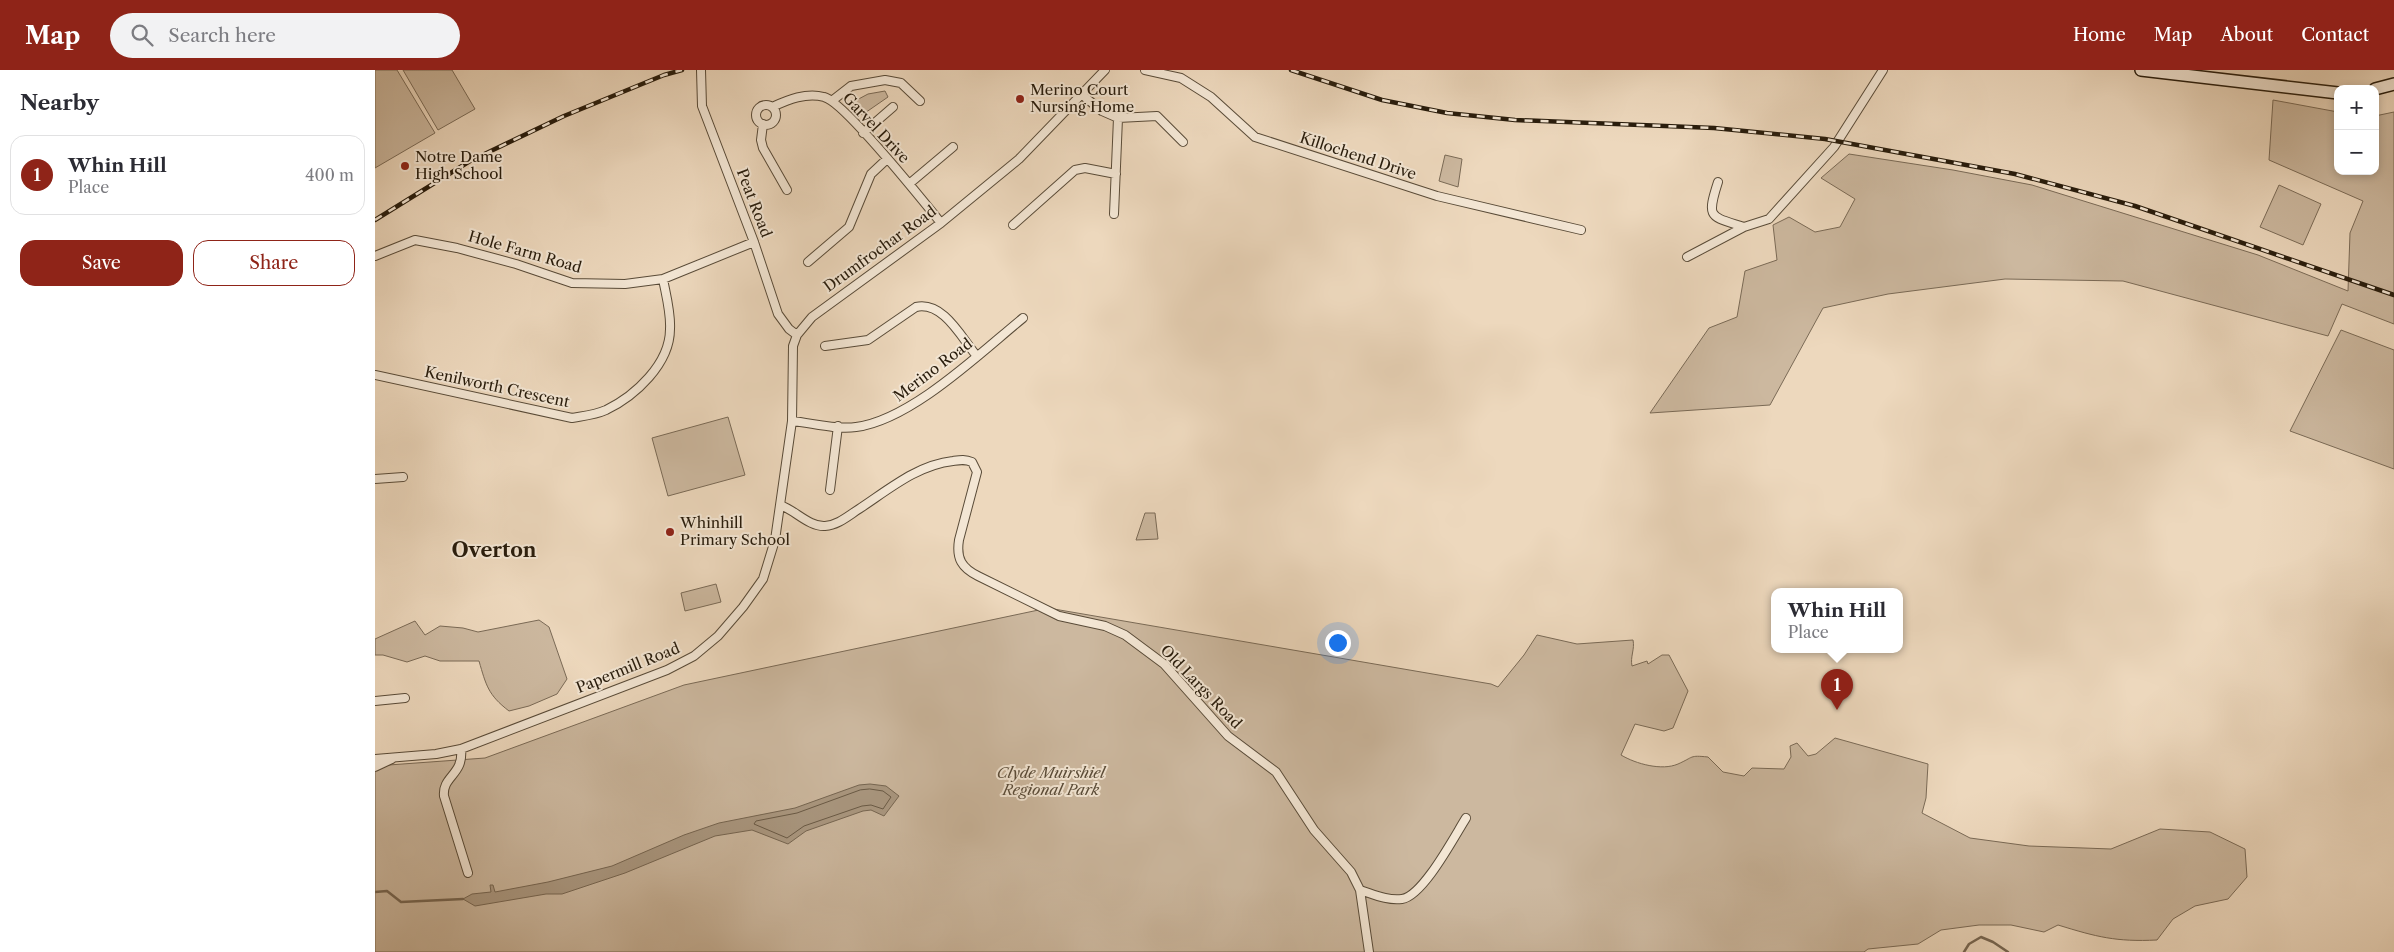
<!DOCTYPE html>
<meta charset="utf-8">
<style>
body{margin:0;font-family:"Libre Caslon Text",serif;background:#f2f2f3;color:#2b2b33}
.controls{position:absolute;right:15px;top:15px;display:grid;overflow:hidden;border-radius:10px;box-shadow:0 2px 8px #0003}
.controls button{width:45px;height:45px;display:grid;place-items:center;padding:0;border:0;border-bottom:1px solid #e1e1e2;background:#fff;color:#2b2b33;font:25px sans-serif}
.you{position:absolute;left:962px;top:572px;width:18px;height:18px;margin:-12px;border:4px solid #fff;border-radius:50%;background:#1a73e8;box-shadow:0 0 0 8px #1a73e833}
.badge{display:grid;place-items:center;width:32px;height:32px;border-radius:50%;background:#8f2418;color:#fff;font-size:16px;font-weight:700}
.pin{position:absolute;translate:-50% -41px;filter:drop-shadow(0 1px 2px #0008)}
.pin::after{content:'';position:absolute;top:26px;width:18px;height:15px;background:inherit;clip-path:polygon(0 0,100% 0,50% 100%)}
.popup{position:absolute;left:1396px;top:518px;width:132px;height:65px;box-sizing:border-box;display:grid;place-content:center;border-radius:10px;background:#fff;filter:drop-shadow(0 1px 4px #0005);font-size:16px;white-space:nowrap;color:#7c7c81}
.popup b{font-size:19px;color:#2b2b33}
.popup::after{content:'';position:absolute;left:50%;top:100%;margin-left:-10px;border:10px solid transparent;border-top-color:#fff}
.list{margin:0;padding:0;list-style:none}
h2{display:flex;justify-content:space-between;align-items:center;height:65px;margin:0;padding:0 20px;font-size:21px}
h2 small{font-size:16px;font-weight:400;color:#7c7c81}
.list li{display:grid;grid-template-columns:32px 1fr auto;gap:15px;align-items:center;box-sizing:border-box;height:80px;margin:0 10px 10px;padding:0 10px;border:1px solid #e1e1e2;border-radius:15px}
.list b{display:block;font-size:19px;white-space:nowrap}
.list p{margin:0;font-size:16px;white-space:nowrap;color:#7c7c81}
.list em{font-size:16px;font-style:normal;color:#7c7c81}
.actions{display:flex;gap:10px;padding:15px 20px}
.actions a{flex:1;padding:11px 0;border:1px solid #8f2418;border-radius:15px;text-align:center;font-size:18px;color:#8f2418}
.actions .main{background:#8f2418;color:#fff}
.icon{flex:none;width:28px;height:28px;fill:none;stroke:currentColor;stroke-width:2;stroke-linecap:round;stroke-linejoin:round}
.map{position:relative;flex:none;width:2019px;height:882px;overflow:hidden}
header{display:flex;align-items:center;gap:30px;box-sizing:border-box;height:70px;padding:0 25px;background:#8f2418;color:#fff}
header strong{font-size:24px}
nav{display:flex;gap:28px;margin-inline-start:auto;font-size:18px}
.search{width:350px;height:45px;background:#f2f2f3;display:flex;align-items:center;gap:12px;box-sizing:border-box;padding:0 18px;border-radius:28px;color:#7c7c81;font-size:19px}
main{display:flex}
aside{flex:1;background:#fff}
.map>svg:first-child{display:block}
</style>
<header>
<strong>Map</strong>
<div class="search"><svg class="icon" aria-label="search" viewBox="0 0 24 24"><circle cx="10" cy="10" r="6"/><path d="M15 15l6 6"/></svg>Search here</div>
<nav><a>Home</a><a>Map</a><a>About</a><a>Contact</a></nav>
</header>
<main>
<aside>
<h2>Nearby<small></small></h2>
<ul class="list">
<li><span class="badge">1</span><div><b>Whin Hill</b><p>Place</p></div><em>400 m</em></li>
</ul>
<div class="actions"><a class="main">Save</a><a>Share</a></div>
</aside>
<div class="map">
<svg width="2019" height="882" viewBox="0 0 2019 882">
<rect width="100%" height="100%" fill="#edd8bd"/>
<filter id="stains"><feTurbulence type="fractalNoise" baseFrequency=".004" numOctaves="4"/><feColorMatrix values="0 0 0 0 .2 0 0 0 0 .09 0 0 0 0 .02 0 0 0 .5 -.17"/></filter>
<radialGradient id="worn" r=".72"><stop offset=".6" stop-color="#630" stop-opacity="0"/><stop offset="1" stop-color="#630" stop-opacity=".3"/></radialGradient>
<path fill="#ccb89f" stroke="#7a6a56" d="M0,0H22L60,63L0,98Z
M28,0H77L100,39L63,60Z
M510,21L513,27L487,45L478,32L493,24Z
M1898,30L1963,42V101H2000V46L2019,42V254L1967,234L1953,266L1748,211L1630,209L1513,224L1448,238L1395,335L1275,343L1334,258L1362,247L1370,201L1402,190L1398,155L1414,147L1440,162L1465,157L1480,129L1446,108L1474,84L1578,100L1657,115L1883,185L1973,221L1975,163L1988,131L1894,90Z
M1070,85L1087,89L1083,117L1064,111Z
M1904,115L1946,134L1928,175L1885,157Z
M1966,260L2019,280V399L1915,361Z
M353,347L370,405L293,426L277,368Z
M770,443H780L783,469L761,470Z
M341,514L346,532L310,541L306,523Z
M673,538L1116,614L1123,617L1149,585L1162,565L1202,574L1258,570C1260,579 1255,587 1257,596L1272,591L1273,594L1287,585H1294L1313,621L1298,658L1289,661L1260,654L1246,685C1261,694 1287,701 1303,694C1319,687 1314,685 1333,687L1348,702L1369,706L1377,698L1409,699L1416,687L1415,676L1422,673L1433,686L1441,684L1460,668L1553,694L1551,728L1547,743L1595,768L1654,776L1736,779L1785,759L1835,762L1870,779L1872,807L1853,829L1820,836L1798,849L1782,870C1741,872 1722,867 1683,855L1669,862L1636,855H1604L1566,860L1543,874L1493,879L1489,882H0V696L110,688L309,615Z
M164,550L174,557L192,609L182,624L154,636L134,641C113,625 111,615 104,591H65L50,586L32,592L8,585H0V569L40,551L50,565L65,556L88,558L103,562Z"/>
<path fill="#aa9881" stroke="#766652" d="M495,714L511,716L524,726L509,746L496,740L488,741L431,761L413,774L377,760L340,766L250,803L187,824H171L100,836L88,829L97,824L116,822L115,815H118L120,822L173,812L237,796L309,765L344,753L420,738L484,715Z"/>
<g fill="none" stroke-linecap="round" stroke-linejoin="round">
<path stroke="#695a46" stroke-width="1" d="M495,719L508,721L516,727L508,739L496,735L487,736L429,756L412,768L379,754L381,751L422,743L485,720Z"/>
<path stroke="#766652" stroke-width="2.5" d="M0,822L12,821L26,832L88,829
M1589,882L1594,874L1606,867L1618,872L1633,882"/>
<g stroke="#594b38" stroke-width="10">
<path id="minor" d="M326,0L327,36L379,172L403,244L414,259L422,265
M770,0L806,8L836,27L880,67L1062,126L1206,160
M706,24L727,41L743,48L782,46L808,72
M458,30L476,16L510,10L526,13L545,31
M381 45a10 10 0 1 1 20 0a10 10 0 1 1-20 0Z
M397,37C413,30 431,22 449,27C468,31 549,132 566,153
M388,54L386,70L388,78L412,120
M488,63L518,37
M1343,112C1331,149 1335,146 1369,157
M534,114L578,77
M739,144L743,48
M638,155L700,100L710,98L741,104
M0,186L40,170L82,178L141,194L197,213L250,214L288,209L379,172
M1312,187L1369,157L1394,149L1459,77L1508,0
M433,192L474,157L496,104L512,89
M450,276L493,270L541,237C568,231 586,267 601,285
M0,305L197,348C208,346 220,345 231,340C260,326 295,294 295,259C296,243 291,225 288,209
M417,351C437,353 461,360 481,357C536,350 605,283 648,248
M0,409L28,407
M455,420L463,356
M405,435C420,440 434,457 450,456C463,455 473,446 484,439C513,420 542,395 578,391C585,390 590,389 597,392L602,402L584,470C581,489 587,498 603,506L684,546L730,556L750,565L789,594L853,666L901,702L939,760L976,802L985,820L994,882
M0,631L30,628
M86,679C89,705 67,706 69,726L93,803
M0,689L61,684L86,679L292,600L319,586L343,566L368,537L388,509L400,470L417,351L418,276L422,265L437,247L566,153L644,89L730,0
M0,697L17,689
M985,820C998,824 1012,831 1027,829C1048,826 1079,767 1091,748"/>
</g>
<g stroke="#281c0c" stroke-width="14">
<path id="secondary" d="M1766,0L1963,23
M2000,19L2019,14"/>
</g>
<use href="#minor" stroke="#f3e6d4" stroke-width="8"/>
<use href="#secondary" stroke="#f3e6d4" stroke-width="11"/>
<g stroke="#281c0c" stroke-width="4.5">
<path id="rail" d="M916,0L1007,30L1072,43L1140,50L1339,58L1450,69L1640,104L1760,136L2019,225
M0,150L95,91L189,46L289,5L307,0"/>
</g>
<use href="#rail" stroke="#f3e6d4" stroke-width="2.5" stroke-dasharray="8" stroke-linecap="butt"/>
</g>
<g fill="#8f2418" stroke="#f3e6d4" stroke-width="2">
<circle cx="645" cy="29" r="5"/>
<circle cx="30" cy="96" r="5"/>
<circle cx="295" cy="462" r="5"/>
</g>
<g text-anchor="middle" stroke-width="4" stroke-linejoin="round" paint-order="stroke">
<g font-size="15" fill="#281c0c" stroke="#f3e6d4" text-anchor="start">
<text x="655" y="25">Merino Court<tspan x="655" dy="17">Nursing Home</tspan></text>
<text x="40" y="92">Notre Dame<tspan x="40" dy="17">High School</tspan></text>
<text x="305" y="458">Whinhill<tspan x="305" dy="17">Primary School</tspan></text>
</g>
<g font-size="15" fill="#281c0c" stroke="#f3e6d4">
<text transform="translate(501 58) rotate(47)" y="5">Garvel Drive</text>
<text transform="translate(983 86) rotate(18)" y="5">Killochend Drive</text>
<text transform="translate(379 133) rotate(69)" y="5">Peat Road</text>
<text transform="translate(505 179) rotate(-36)" y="5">Drumfrochar Road</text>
<text transform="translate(150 182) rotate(16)" y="5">Hole Farm Road</text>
<text transform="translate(558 300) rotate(-37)" y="5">Merino Road</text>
<text transform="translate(122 317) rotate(12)" y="5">Kenilworth Crescent</text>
<text transform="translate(253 598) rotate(-22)" y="5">Papermill Road</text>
<text transform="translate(826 617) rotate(46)" y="5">Old Largs Road</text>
</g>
<g font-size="15" font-style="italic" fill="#594b38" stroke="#f3e6d4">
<text x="676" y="708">Clyde Muirshiel<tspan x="676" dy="17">Regional Park</tspan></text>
</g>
<g font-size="20" font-weight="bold" fill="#281c0c" stroke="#f3e6d4">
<text x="119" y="487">Overton</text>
</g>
</g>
<rect width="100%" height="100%" filter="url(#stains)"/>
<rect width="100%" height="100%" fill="url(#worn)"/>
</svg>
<div class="controls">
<button>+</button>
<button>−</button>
</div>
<div class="you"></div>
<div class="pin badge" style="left:1462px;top:640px">1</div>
<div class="popup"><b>Whin Hill</b>Place</div>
</div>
</main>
